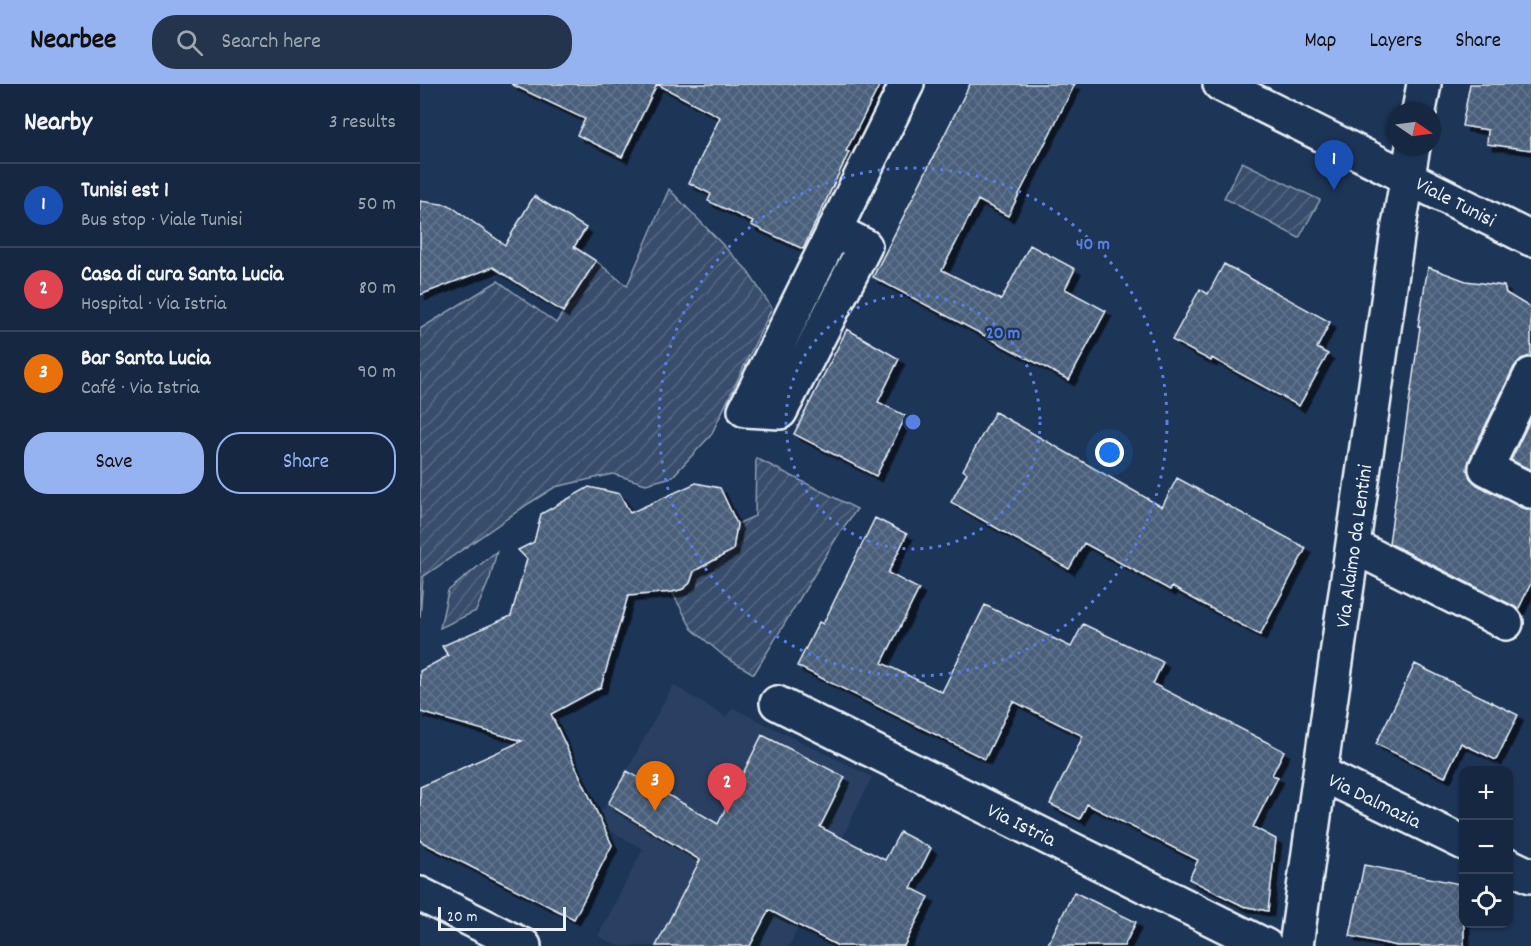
<!DOCTYPE html>
<meta charset="utf-8">
<style>
body{margin:0;font-family:Dekko,sans-serif;background:#23344c;color:#f1f3f6}
.controls{position:absolute;right:18px;bottom:18px;display:grid;overflow:hidden;border-radius:12px;box-shadow:0 2px 4px #0004}
.controls button{width:54px;height:54px;display:grid;place-items:center;padding:0;border:0;border-bottom:2px solid #35445a;background:#162841;color:#f1f3f6;font:30px sans-serif}
.compass{position:absolute;left:967px;top:18px;width:54px;height:54px;border-radius:50%;background:#162841;box-shadow:0 2px 4px #0004;rotate:103deg}
.scale{position:absolute;left:18px;bottom:15px;width:128px;box-sizing:border-box;padding-left:6px;border:3px solid #e8f1f8;border-top:0;font-size:16px;line-height:21px;white-space:nowrap;color:#e8f1f8;-webkit-text-stroke:4px #1d3557;paint-order:stroke}
.you{position:absolute;left:690px;top:369px;width:21px;height:21px;margin:-15px;border:4px solid #fff;border-radius:50%;background:#1a73e8;box-shadow:0 0 0 9px #1a73e833}
.badge{display:grid;place-items:center;width:39px;height:39px;border-radius:50%;background:#95b2f1;color:#fff;font-size:20px;font-weight:700}
.pin{position:absolute;translate:-50% -50px;filter:drop-shadow(0 2px 3px #0008)}
.pin::after{content:'';position:absolute;top:32px;width:21px;height:18px;background:inherit;clip-path:polygon(0 0,100% 0,50% 100%)}
.list{margin:0;padding:0;list-style:none}
h2{display:flex;justify-content:space-between;align-items:center;height:78px;margin:0;padding:0 24px;font-size:26px}
h2 small{font-size:20px;font-weight:400;color:#9ea6b1}
.list li{display:grid;grid-template-columns:39px 1fr auto;gap:18px;align-items:center;box-sizing:border-box;height:84px;padding:0 24px;border-top:2px solid #35445a}
.list b{display:block;font-size:22px;white-space:nowrap}
.list p{margin:0;font-size:20px;white-space:nowrap;color:#9ea6b1}
.list em{font-size:20px;font-style:normal;color:#9ea6b1}
.actions{display:flex;gap:12px;padding:18px 24px}
.actions a{flex:1;padding:14px 0;border:2px solid #95b2f1;border-radius:24px;text-align:center;font-size:21px;color:#95b2f1}
.actions .main{background:#95b2f1;color:#111}
.icon{flex:none;width:33px;height:33px;fill:none;stroke:currentColor;stroke-width:2;stroke-linecap:round;stroke-linejoin:round}
.map{position:relative;flex:none;width:1111px;height:862px;overflow:hidden}
header{display:flex;align-items:center;gap:36px;box-sizing:border-box;height:84px;padding:0 30px;background:#95b2f1;color:#111}
header strong{font-size:28px}
nav{display:flex;gap:33px;margin-inline-start:auto;font-size:21px}
.search{width:420px;height:54px;background:#23344c;display:flex;align-items:center;gap:15px;box-sizing:border-box;padding:0 21px;border-radius:24px;color:#9ea6b1;font-size:22px}
main{display:flex}
aside{flex:1;background:#162841}
.map>svg:first-child{display:block}
</style>
<header>
<strong>Nearbee</strong>
<div class="search"><svg class="icon" aria-label="search" viewBox="0 0 24 24"><circle cx="10" cy="10" r="6"/><path d="M15 15l6 6"/></svg>Search here</div>
<nav><a>Map</a><a>Layers</a><a>Share</a></nav>
</header>
<main>
<aside>
<h2>Nearby<small>3 results</small></h2>
<ul class="list">
<li><span class="badge" style="background:#1a4fb4">1</span><div><b>Tunisi est 1</b><p>Bus stop · Viale Tunisi</p></div><em>50 m</em></li>
<li><span class="badge" style="background:#e0444e">2</span><div><b>Casa di cura Santa Lucia</b><p>Hospital · Via Istria</p></div><em>80 m</em></li>
<li><span class="badge" style="background:#e8710a">3</span><div><b>Bar Santa Lucia</b><p>Café · Via Istria</p></div><em>90 m</em></li>
</ul>
<div class="actions"><a class="main">Save</a><a>Share</a></div>
</aside>
<div class="map">
<svg width="1111" height="862" viewBox="0 0 1111 862">
<defs>
<pattern id="garden-furrows" width="10" height="10" patternUnits="userSpaceOnUse" patternTransform="scale(1.5)"><rect width="10" height="10" fill="#374d6c"/><path d="M-1 1l2-2M0 10L10 0M9 11l2-2" fill="none" stroke="#546782"/></pattern>
<pattern id="building-cross-hatch" width="8" height="8" patternUnits="userSpaceOnUse" patternTransform="scale(1.5)"><rect width="8" height="8" fill="#495e7a"/><path d="M0 0l8 8M0 8l8-8" fill="none" stroke="#63768e"/></pattern>
<filter id="shadow"><feDropShadow dx="5.5" dy="5.5" stdDeviation="0" flood-color="#0009"/></filter>
</defs>
<rect width="100%" height="100%" fill="#1d3557"/>
<filter id="ink" filterUnits="userSpaceOnUse"><feTurbulence type="fractalNoise" baseFrequency=".0167" numOctaves="2"/><feDisplacementMap in="SourceGraphic" scale="12" xChannelSelector="R" yChannelSelector="G"/><feConvolveMatrix kernelMatrix="1 2 1 2 8 2 1 2 1" color-interpolation-filters="sRGB"/></filter>
<g filter="url(#ink)">
<path fill="#2a4162" d="M253,601L306,633L313,624L452,693L369,862H199L178,852L223,765L171,736L187,721L207,687Z"/>
<path fill="url(#garden-furrows)" stroke="#909fb2" stroke-width="1.5" d="M822,78L900,116L879,154L804,114Z
M249,105L326,185L352,224L291,351L252,393L226,400L193,390L135,403L108,420L3,493L0,534V245L78,197L136,239L176,177L207,202Z
M336,374L437,425L420,448L334,590L305,573L272,545L252,508L263,505L270,499L275,487L313,466L317,440L335,432Z
M77,467L70,494L56,527L20,544L28,507Z"/>
<path fill="url(#building-cross-hatch)" stroke="#e8f1f8" stroke-width="1.5" filter="url(#shadow)" d="M91,0H460L426,67L429,68L383,165L331,141L333,138L288,117L291,110L269,99L300,33L237,0L202,73L157,51L165,35Z
M550,0H655L588,132L558,116L522,186L581,216L610,161L655,185L645,205L686,227L649,296L453,193Z
M1050,0H1111V66L1067,60L1068,46L1042,42Z
M114,112L166,144L154,163L176,177L143,228L73,183L0,211V117L29,121L85,161Z
M804,180L910,238L897,264L908,270L879,322L792,274L791,277L752,256L780,205L788,210Z
M1008,183L1046,197L1084,202L1086,209L1111,224V272L1101,275L1094,283L1049,376L1047,385L1050,394L1057,401L1102,424L1111,426V499L1098,526L1094,522L969,459L1000,243L998,242Z
M427,245L479,275L458,318L486,332L456,392L374,350Z
M575,328L742,423L757,394L886,464L840,551L752,503L750,506L664,459L649,485L531,418L547,389L543,386Z
M1111,334V386L1091,376Z
M276,399L300,404L317,440L313,466L274,487L270,499L263,505L252,508L208,512L181,603L131,630L192,761L154,835L0,757V703L102,657L0,628V587L28,572L22,562L91,532L107,475L98,466L114,458L121,430L169,403L200,410L210,429Z
M455,434L487,450L468,489L499,505L462,579L522,608L565,521L651,563L663,540L743,578L733,600L864,667L852,691L858,693L833,743L856,755L848,827L823,822L769,795L778,776L667,720L660,735L630,720L663,652L593,617L565,675L377,582L399,538L403,540Z
M995,580L1098,631L1076,676L1041,659L1025,693L956,660Z
M342,651L425,693L400,743L465,776L480,748L511,764L491,804L509,813L484,862H418L349,826L330,862H236L280,776L188,720L207,687L298,740Z
M944,781L1040,800L1038,812L1044,815V862H977L930,852Z
M654,808L716,838L704,862H627Z"/>
<g fill="none" stroke-linecap="round" stroke-linejoin="round">
<g stroke="#e8f1f8" stroke-width="38">
<path id="minor" d="M800,0L1111,155
M999,27L1004,0
M414,146L445,162L360,328L325,326L487,0
M1111,291L1066,384L1111,407
M933,462L1086,539
M357,619L846,862
M900,689L1044,759
M1088,781L1111,792
M0,810L104,862
M876,862L900,689L978,147L993,63"/>
</g>
<use href="#minor" stroke="#1d3557" stroke-width="33"/>
</g>
</g>
<g fill="none" stroke="#5a7fe2" stroke-width="3" stroke-dasharray="3 6">
<circle cx="493" cy="338" r="127"/>
<circle cx="493" cy="338" r="254"/>
</g>
<g text-anchor="middle" stroke-width="4.5" stroke-linejoin="round" paint-order="stroke">
<g font-size="21" fill="#e8f1f8" stroke="#1d3557">
<text transform="translate(1036 117) rotate(27)" y="7">Viale Tunisi</text>
<text transform="translate(933 462) rotate(-82)" y="7">Via Alaimo da Lentini</text>
<text transform="translate(955 716) rotate(26)" y="7">Via Dalmazia</text>
<text transform="translate(602 740) rotate(26)" y="7">Via Istria</text>
</g>
</g>
<circle cx="493" cy="338" r="9" fill="#5a7fe2" stroke="#1d3557" stroke-width="3"/>
<g font-size="18" text-anchor="middle" font-weight="bold" fill="#5a7fe2" stroke="#1d3557" stroke-width="4.5" stroke-linejoin="round" paint-order="stroke">
<text x="673" y="165">40 m</text>
<text x="583" y="254">20 m</text>
</g>
</svg>
<div class="controls">
<button>+</button>
<button>−</button>
<button><svg class="icon" aria-label="locate" viewBox="0 0 24 24"><circle cx="12" cy="12" r="6"/><path d="M12 2v4M12 18v4M2 12h4M18 12h4"/></svg></button>
</div>
<svg class="compass" viewBox="-18 -18 36 36"><path d="M0-13l5 13h-10z" fill="#e53935"/><path d="M0 13l5-13h-10z" fill="#9ea6b1"/></svg>
<div class="scale">20 m</div>
<div class="you"></div>
<div class="pin badge" style="left:914px;top:106px;background:#1a4fb4">1</div>
<div class="pin badge" style="left:307px;top:729px;background:#e0444e">2</div>
<div class="pin badge" style="left:235px;top:727px;background:#e8710a">3</div>
</div>
</main>
